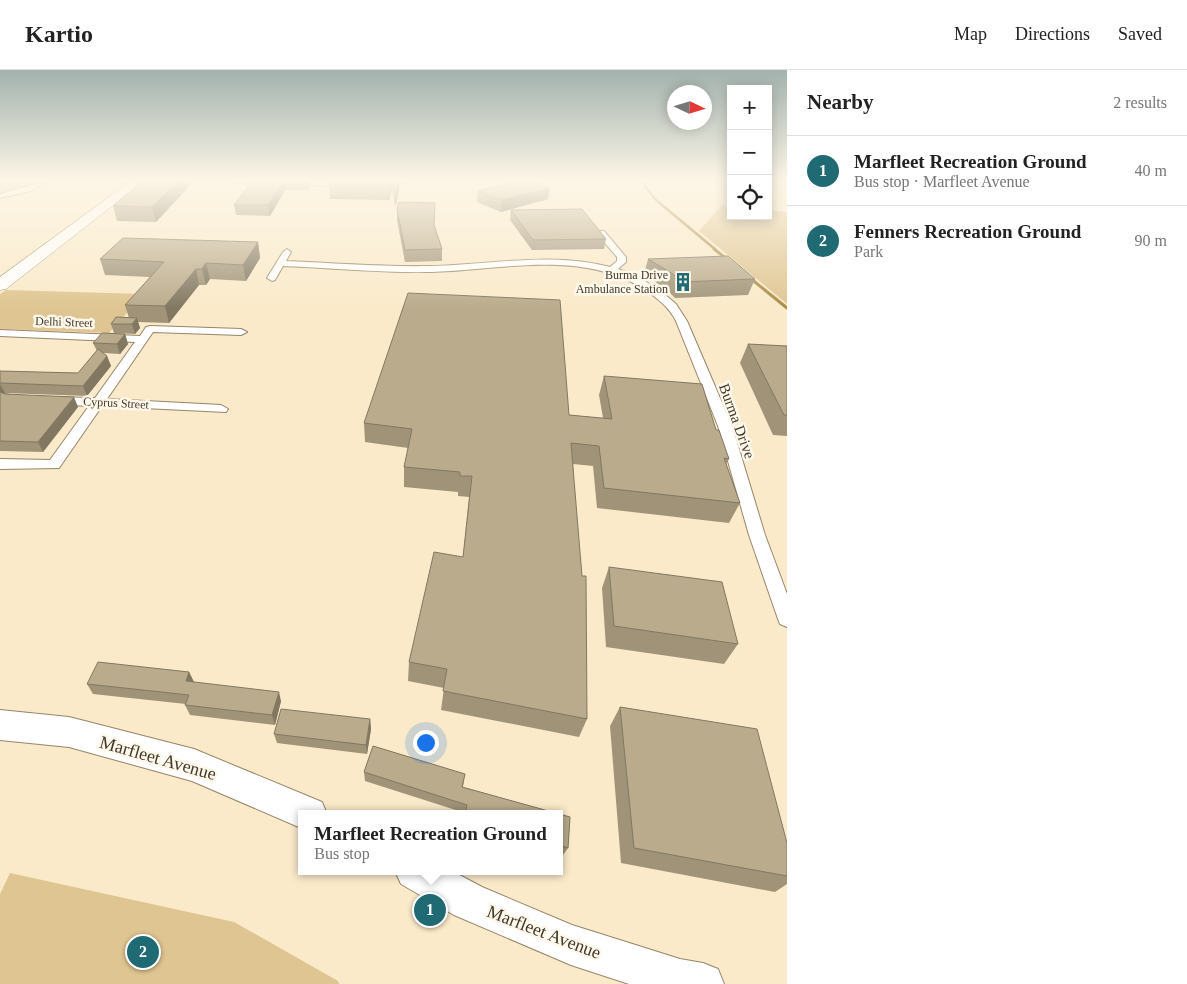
<!DOCTYPE html>
<meta charset="utf-8">
<style>
body{margin:0;font-family:"Times New Roman",serif;background:#f2f2f2;color:#222}
.controls{position:absolute;right:15px;top:15px;display:grid;overflow:hidden;border-radius:0px;box-shadow:0 2px 12px #0003}
.controls button{width:45px;height:45px;display:grid;place-items:center;padding:0;border:0;border-bottom:1px solid #e0e0e0;background:#fff;color:#222;font:25px sans-serif}
.compass{position:absolute;left:667px;top:15px;width:45px;height:45px;border-radius:50%;background:#fff;box-shadow:0 2px 12px #0003;rotate:94deg}
.you{position:absolute;left:425px;top:672px;width:18px;height:18px;margin:-12px;border:4px solid #fff;border-radius:50%;background:#1a73e8;box-shadow:0 0 0 8px #1a73e833}
.badge{display:grid;place-items:center;width:32px;height:32px;border-radius:50%;background:#1f6a73;color:#fff;font-size:16px;font-weight:700}
.pin{position:absolute;translate:-50% -50%;border:2px solid #fff;box-shadow:0 1px 5px #0006}
.popup{position:absolute;left:298px;top:740px;width:265px;height:65px;box-sizing:border-box;display:grid;place-content:center;border-radius:0px;background:#fff;filter:drop-shadow(0 1px 4px #0005);font-size:16px;white-space:nowrap;color:#767676}
.popup b{font-size:19px;color:#222}
.popup::after{content:'';position:absolute;left:50%;top:100%;margin-left:-10px;border:10px solid transparent;border-top-color:#fff}
.list{margin:0;padding:0;list-style:none}
h2{display:flex;justify-content:space-between;align-items:center;height:65px;margin:0;padding:0 20px;font-size:21px}
h2 small{font-size:16px;font-weight:400;color:#767676}
.list li{display:grid;grid-template-columns:32px 1fr auto;gap:15px;align-items:center;box-sizing:border-box;height:70px;padding:0 20px;border-top:1px solid #e0e0e0}
.list b{display:block;font-size:19px;white-space:nowrap}
.list p{margin:0;font-size:16px;white-space:nowrap;color:#767676}
.list em{font-size:16px;font-style:normal;color:#767676}
.icon{flex:none;width:28px;height:28px;fill:none;stroke:currentColor;stroke-width:2;stroke-linecap:round;stroke-linejoin:round}
.map{position:relative;flex:none;width:787px;height:914px;overflow:hidden}
header{display:flex;align-items:center;gap:30px;box-sizing:border-box;height:70px;padding:0 25px;background:#fff;border-bottom:1px solid #e0e0e0}
header strong{font-size:24px}
nav{display:flex;gap:28px;margin-inline-start:auto;font-size:18px}
main{display:flex}
aside{flex:1;background:#fff}
.map>svg:first-child{display:block}
</style>
<header>
<strong>Kartio</strong>
<nav><a>Map</a><a>Directions</a><a>Saved</a></nav>
</header>
<main>
<div class="map">
<svg width="787" height="914" viewBox="0 0 787 914">
<rect width="100%" height="100%" fill="#faeaca"/>
<path fill="#dfc591" d="M0,111H37L27,116L0,122Z
M722,135L731,136V146H768V140L787,142V234L699,161Z
M6,220L144,224L109,263L0,259V224Z
M10,803L234,852L338,911L339,914H0V824Z"/>
<g fill="none" stroke-linecap="round" stroke-linejoin="round">
<path stroke="#ab8c49" stroke-width="2.5" d="M641,111L656,130L716,180"/>
<path stroke="#ab8c49" stroke-width="3" d="M714,179L728,190
M750,208L787,238"/>
<g stroke="#958669" stroke-width="2">
<path id="street" d="M41,111H49L31,121L0,128V124L25,117Z
M234,111L352,112L356,114L352,116L237,113Z
M598,161H604L626,187V192L618,199L637,206L662,222L676,234L687,251L732,356L765,465L787,524V557L780,554L778,549L749,465L718,356L676,251C669,237 657,228 644,219C581,179 502,200 432,202C382,203 333,198 283,196L275,210L272,211L267,208L283,182L287,179L291,182L286,191C334,193 383,197 431,196C491,195 552,181 610,197L617,191V187L598,165Z
M150,256L241,259L247,262L241,265L153,262L107,329L221,335L228,339L226,342L102,336L59,398L0,399V389L50,390L89,336L53,334L48,333L47,330L48,327L95,328L135,272L0,266V260L140,266L146,257Z"/>
</g>
<g stroke="#958669" stroke-width="2">
<path id="secondary" d="M0,640L69,647L194,679L322,732L327,744H301V758L192,711L69,677L0,670Z
M395,801H452L482,817L572,855L680,889L703,893L718,899L724,914H629L571,895L454,845L401,814Z"/>
</g>
<g stroke="#958669" stroke-width="1">
<path id="highway" d="M131,111H144L6,219L0,220V207Z"/>
</g>
<use href="#street" fill="#fff" fill-rule="evenodd"/>
<use href="#secondary" fill="#fff" fill-rule="evenodd"/>
<use href="#highway" fill="#fff" fill-rule="evenodd"/>
</g>
<path fill="#a09378" d="M142,111H194L156,152L117,151L113,136Z
M253,111H308L309,116L307,120H285L270,146L236,145L234,135Z
M331,111H401L396,135H395L392,119L389,130L330,129L329,115Z
M456,111H485V112Z
M478,121L548,129L501,142L477,132Z
M397,139L434,155L442,179V191L405,192L397,150Z
M511,140L606,169L604,179L532,180L510,150Z
M258,172L260,188L246,211L210,209L206,215H199L169,253L138,252L140,258L135,264L114,263L111,254L129,248L125,235L150,207L105,205L100,189Z
M648,189L755,209L748,225L675,228L667,220L644,204Z
M125,264L128,274L120,284L103,283L107,286L111,296L87,326L5,323L78,337L43,382L0,381V301L78,303L97,281L93,273Z
M748,274L787,276V366L773,365L740,293Z
M604,306L716,360L729,389L726,394L740,433L729,453L597,438L593,396L573,394L587,649L579,667L441,640L444,618L408,611L409,592L463,487L469,427L458,426V422L404,417V397L408,378L365,372L364,353L569,345L603,348L599,325Z
M609,497L738,574L724,594L606,577L602,518Z
M189,602L194,612L281,631L275,655L190,645L185,635L186,634L93,624L87,614Z
M620,637L787,773V814L775,822L621,793L610,656Z
M370,649L371,659L367,684L277,673L274,664Z
M373,676L465,704L463,717L570,747L568,778L563,785L559,784V744H465V743L365,711L364,702Z"/>
<path fill="#827862" d="M178,111H194L156,152L152,137Z
M284,111L285,120L270,146L268,135Z
M306,111H308L309,116L307,120Z
M390,111H392V119L389,130V116Z
M398,111H401L396,135V121Z
M550,118L548,129L501,142L502,130Z
M258,172L260,188L246,211L243,195Z
M206,193L210,209L206,215L202,199Z
M196,199L199,215L169,253L165,236Z
M137,248L140,258L135,264L132,254Z
M125,264L128,274L120,284L117,274Z
M107,286L111,296L87,326L83,316Z
M0,314L5,323L0,324Z
M74,327L78,337L43,382L38,372Z
M189,602L194,612L190,621L186,611Z
M279,622L281,631L275,655L272,645Z
M370,649L371,659L367,684L366,675Z"/>
<path fill="#baab8c" stroke="#827862" d="M142,111H178L152,137L113,136Z
M253,111H284L268,135H234Z
M331,111H390L389,116L329,115Z
M393,111H398L396,121H395Z
M520,111H530L550,118L502,130L478,121Z
M399,132L435,133L434,155L442,179L405,180L397,139Z
M582,139L606,169L533,170L511,140Z
M123,168L258,172L243,195L206,193L202,199H196L165,236L125,235L164,192L100,189Z
M728,186L755,209L681,212L673,204L648,189Z
M408,223L560,230L569,345L612,349L604,306L702,314L716,360H719L729,389L724,388L740,433L604,418L599,376L571,373L582,506H586L587,649L443,621L447,599L409,592L434,482L463,487L472,406H460V402L404,397L412,359L364,353Z
M116,247L137,248L132,254H111Z
M102,263L125,264L117,274L93,273Z
M748,274L787,276V345H784Z
M98,279L107,286L83,316L0,313V301L78,303Z
M0,322L5,324L74,327L38,372L0,371Z
M609,497L722,512L738,574L614,556Z
M98,592L189,602L186,611L279,622L272,645L185,635L189,625L87,614Z
M620,637L757,659L787,773V806L634,778Z
M281,639L370,649L366,675L274,664Z
M373,676L465,704L462,717L570,747L568,778L559,775V744H465L467,735L364,702Z"/>
<linearGradient id="sky" x2="0" y2="1"><stop stop-color="#a2b2ad"/><stop offset="0.46" stop-color="#fdf6e7"/><stop offset="1" stop-color="#fdf6e7" stop-opacity="0"/></linearGradient>
<rect width="787" height="239" fill="url(#sky)"/>
<defs>
<g id="building-bare" transform="scale(1.5)"><path d="M-4-6H4V6H1V3H-1V6H-4ZM-2.5-4.3h1.7v1.8h-1.7ZM.8-4.3h1.7v1.8H.8ZM-2.5-1h1.7V.8h-1.7ZM.8-1h1.7V.8H.8Z" fill="#1f6a73" stroke="#fff8eb" stroke-width="2.5" paint-order="stroke"/></g>
</defs>
<g fill-rule="evenodd">
<use href="#building-bare" x="683" y="212"/>
</g>
<g text-anchor="middle" stroke-width="5" stroke-linejoin="round" paint-order="stroke">
<g font-size="12" fill="#3f382c" stroke="#fff8eb" text-anchor="end">
<text x="668" y="209">Burma Drive<tspan x="668" dy="14">Ambulance Station</tspan></text>
</g>
<g font-size="12" fill="#3f382c" stroke="#fff8eb">
<text transform="translate(64 252) rotate(2)" y="4">Delhi Street</text>
<text transform="translate(116 333) rotate(3)" y="4">Cyprus Street</text>
</g>
<g font-size="15" fill="#3f382c" stroke="#fff8eb">
<text transform="translate(737 351) rotate(70)" y="5">Burma Drive</text>
</g>
<g font-size="18" fill="#3f382c" stroke="#fff8eb">
<text transform="translate(158 688) rotate(16)" y="6">Marfleet Avenue</text>
<text transform="translate(544 862) rotate(21)" y="6">Marfleet Avenue</text>
</g>
</g>
</svg>
<div class="controls">
<button>+</button>
<button>−</button>
<button><svg class="icon" aria-label="locate" viewBox="0 0 24 24"><circle cx="12" cy="12" r="6"/><path d="M12 2v4M12 18v4M2 12h4M18 12h4"/></svg></button>
</div>
<svg class="compass" viewBox="-18 -18 36 36"><path d="M0-13l5 13h-10z" fill="#e53935"/><path d="M0 13l5-13h-10z" fill="#767676"/></svg>
<div class="you"></div>
<div class="pin badge" style="left:430px;top:840px">1</div>
<div class="popup"><b>Marfleet Recreation Ground</b>Bus stop</div>
<div class="pin badge" style="left:143px;top:882px">2</div>
</div>
<aside>
<h2>Nearby<small>2 results</small></h2>
<ul class="list">
<li><span class="badge">1</span><div><b>Marfleet Recreation Ground</b><p>Bus stop · Marfleet Avenue</p></div><em>40 m</em></li>
<li><span class="badge">2</span><div><b>Fenners Recreation Ground</b><p>Park</p></div><em>90 m</em></li>
</ul>
</aside>
</main>
